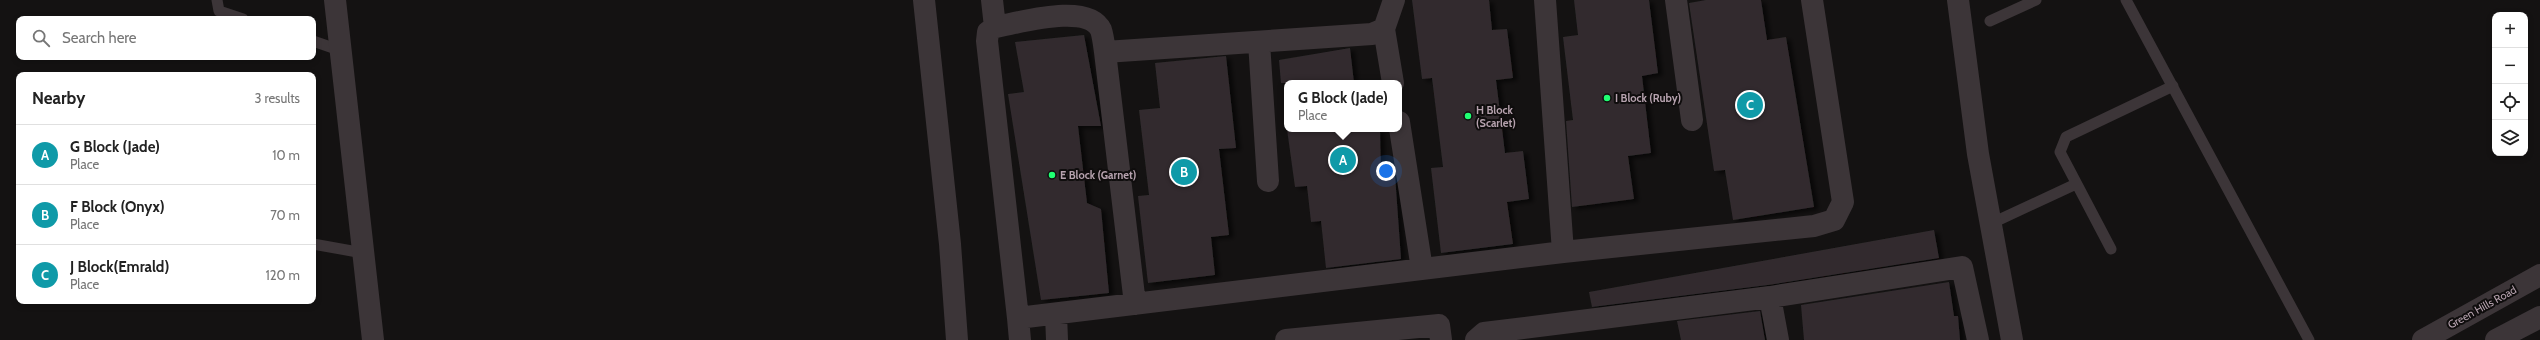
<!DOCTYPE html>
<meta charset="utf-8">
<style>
body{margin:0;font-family:Cabin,sans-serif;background:#f2f2f2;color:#222}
.controls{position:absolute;right:12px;top:12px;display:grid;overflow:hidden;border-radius:8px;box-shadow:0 2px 6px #0003}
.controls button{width:36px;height:36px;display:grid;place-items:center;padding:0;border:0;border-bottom:1px solid #e0e0e0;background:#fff;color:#222;font:20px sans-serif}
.you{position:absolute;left:1386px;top:171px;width:14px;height:14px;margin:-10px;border:3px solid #fff;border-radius:50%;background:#1a73e8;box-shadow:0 0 0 6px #1a73e833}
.badge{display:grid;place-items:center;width:26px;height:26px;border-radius:50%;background:#d93025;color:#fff;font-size:13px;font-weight:700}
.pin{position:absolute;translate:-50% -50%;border:2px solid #fff;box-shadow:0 1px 4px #0006}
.popup{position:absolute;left:1284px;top:80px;width:118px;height:52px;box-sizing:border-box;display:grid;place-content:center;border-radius:8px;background:#fff;filter:drop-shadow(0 1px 3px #0005);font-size:13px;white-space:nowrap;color:#767676}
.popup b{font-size:15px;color:#222}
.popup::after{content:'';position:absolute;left:50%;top:100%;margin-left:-8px;border:8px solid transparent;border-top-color:#fff}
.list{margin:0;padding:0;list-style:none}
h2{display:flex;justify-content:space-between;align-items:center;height:52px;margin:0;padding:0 16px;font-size:17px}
h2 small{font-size:13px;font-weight:400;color:#767676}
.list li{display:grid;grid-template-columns:26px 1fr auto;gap:12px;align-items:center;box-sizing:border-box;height:60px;padding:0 16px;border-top:1px solid #e0e0e0}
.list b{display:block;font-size:15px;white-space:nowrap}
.list p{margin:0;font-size:13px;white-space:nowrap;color:#767676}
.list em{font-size:13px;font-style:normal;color:#767676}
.icon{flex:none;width:22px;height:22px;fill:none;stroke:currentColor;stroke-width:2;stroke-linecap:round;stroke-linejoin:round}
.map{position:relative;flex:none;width:2540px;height:340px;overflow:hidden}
.search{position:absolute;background:#fff;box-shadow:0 2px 6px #0003;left:16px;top:16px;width:300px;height:44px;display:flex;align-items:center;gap:10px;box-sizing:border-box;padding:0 14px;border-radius:8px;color:#767676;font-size:15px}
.panel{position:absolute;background:#fff;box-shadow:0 2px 6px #0003;left:16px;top:72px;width:300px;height:232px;border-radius:8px}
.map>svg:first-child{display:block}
</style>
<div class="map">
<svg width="2540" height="340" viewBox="0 0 2540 340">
<defs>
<filter id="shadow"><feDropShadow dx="4.5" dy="2.5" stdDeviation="2" flood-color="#0009"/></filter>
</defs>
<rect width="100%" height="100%" fill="#141212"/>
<path fill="#312c2e" filter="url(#shadow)" d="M1412,0H1489L1492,30L1507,29L1513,78L1496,80L1505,153L1523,151L1529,199L1507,202L1513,244L1441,253L1431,168L1443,167L1432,78L1422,79Z
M1574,0H1649L1658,73L1642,76L1651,153L1628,156L1634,199L1572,207L1566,121L1573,120L1563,37L1578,35Z
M1706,0H1761L1767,40L1786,37L1814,207L1733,220L1725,170L1714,171L1689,3Z
M1084,35L1101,126H1078L1087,203L1101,209L1109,293L1041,300L1008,94L1024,92L1015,42Z
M1350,48L1354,83H1281L1279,60Z
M1226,56L1236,148L1219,149L1229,235L1211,237L1215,275L1148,283L1138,196L1149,195L1139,110L1160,108L1155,63Z
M1287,129H1380L1381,177L1395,175L1401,259L1326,268L1321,221L1311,222L1307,186L1295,187Z
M1934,230L1939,258L1768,285L1592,307L1589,292Z
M1949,282L1954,316H1958L1960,340H1804L1801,305Z
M1760,311L1765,340H1681L1677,321Z"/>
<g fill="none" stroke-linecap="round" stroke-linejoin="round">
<path stroke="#3c3538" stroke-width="11" d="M217,0L219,11L243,19
M2126,0L2309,340
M1990,21L2036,0
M313,41L339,50
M1990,224L2076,184
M313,244L363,253
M2111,249L2060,152L2066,137L2173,86"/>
<path stroke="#3c3538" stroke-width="22" d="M335,0L373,340
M924,0L950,244L957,340
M992,0L995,27
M1394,0L1384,29L1372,34L1105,52C1104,45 1103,36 1101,30C1088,2 1019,23 995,27L988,32L987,41L1018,318L1563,252L1814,226L1834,220L1843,202L1812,0
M1545,0L1563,252
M1676,0L1692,120
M1958,0L1978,154L2012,340
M1384,29L1393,83
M1259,42L1268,181
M1105,52L1135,304
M1399,122L1422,269
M1770,297L1778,340
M1056,314L1057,340
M1018,318L1020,340
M1286,340L1439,325L1441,340
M1476,340L1484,333L1770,297L1962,267L1978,340"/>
<path stroke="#3c3538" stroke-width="22" d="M2423,340L2540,275
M2496,340L2540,317"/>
</g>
<g fill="#1fff72" stroke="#0f0d0d" stroke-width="1.5">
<circle cx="1607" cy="98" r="4"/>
<circle cx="1468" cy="116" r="4"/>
<circle cx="1052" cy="175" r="4"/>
</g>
<g text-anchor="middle" stroke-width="4" stroke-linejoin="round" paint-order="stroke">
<g font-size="11" font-weight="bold" fill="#b6a2ae" stroke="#0f0d0d" text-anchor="start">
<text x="1615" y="102">I Block (Ruby)</text>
<text x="1476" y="114">H Block<tspan x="1476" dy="13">(Scarlet)</tspan></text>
<text x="1060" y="179">E Block (Garnet)</text>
</g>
<g font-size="11" fill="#b6a2ae" stroke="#0f0d0d">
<text transform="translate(2482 307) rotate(-29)" y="4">Green Hills Road</text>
</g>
</g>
</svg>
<div class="controls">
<button>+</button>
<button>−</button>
<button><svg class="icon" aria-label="locate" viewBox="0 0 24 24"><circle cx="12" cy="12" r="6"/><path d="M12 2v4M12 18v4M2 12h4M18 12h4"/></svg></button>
<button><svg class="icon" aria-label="layers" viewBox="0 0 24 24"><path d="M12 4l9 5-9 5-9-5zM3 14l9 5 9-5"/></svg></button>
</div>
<div class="you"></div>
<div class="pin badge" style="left:1343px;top:160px;background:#0f9aa8">A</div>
<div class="popup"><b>G Block (Jade)</b>Place</div>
<div class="pin badge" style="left:1184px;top:172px;background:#0f9aa8">B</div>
<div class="pin badge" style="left:1750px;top:105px;background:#0f9aa8">C</div>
<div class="search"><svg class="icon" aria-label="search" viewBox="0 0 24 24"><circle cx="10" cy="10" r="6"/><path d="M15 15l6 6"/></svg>Search here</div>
<section class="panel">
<h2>Nearby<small>3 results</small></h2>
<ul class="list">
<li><span class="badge" style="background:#0f9aa8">A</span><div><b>G Block (Jade)</b><p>Place</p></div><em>10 m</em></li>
<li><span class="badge" style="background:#0f9aa8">B</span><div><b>F Block (Onyx)</b><p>Place</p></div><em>70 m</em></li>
<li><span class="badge" style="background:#0f9aa8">C</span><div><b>J Block(Emrald)</b><p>Place</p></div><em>120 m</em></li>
</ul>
</section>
</div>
